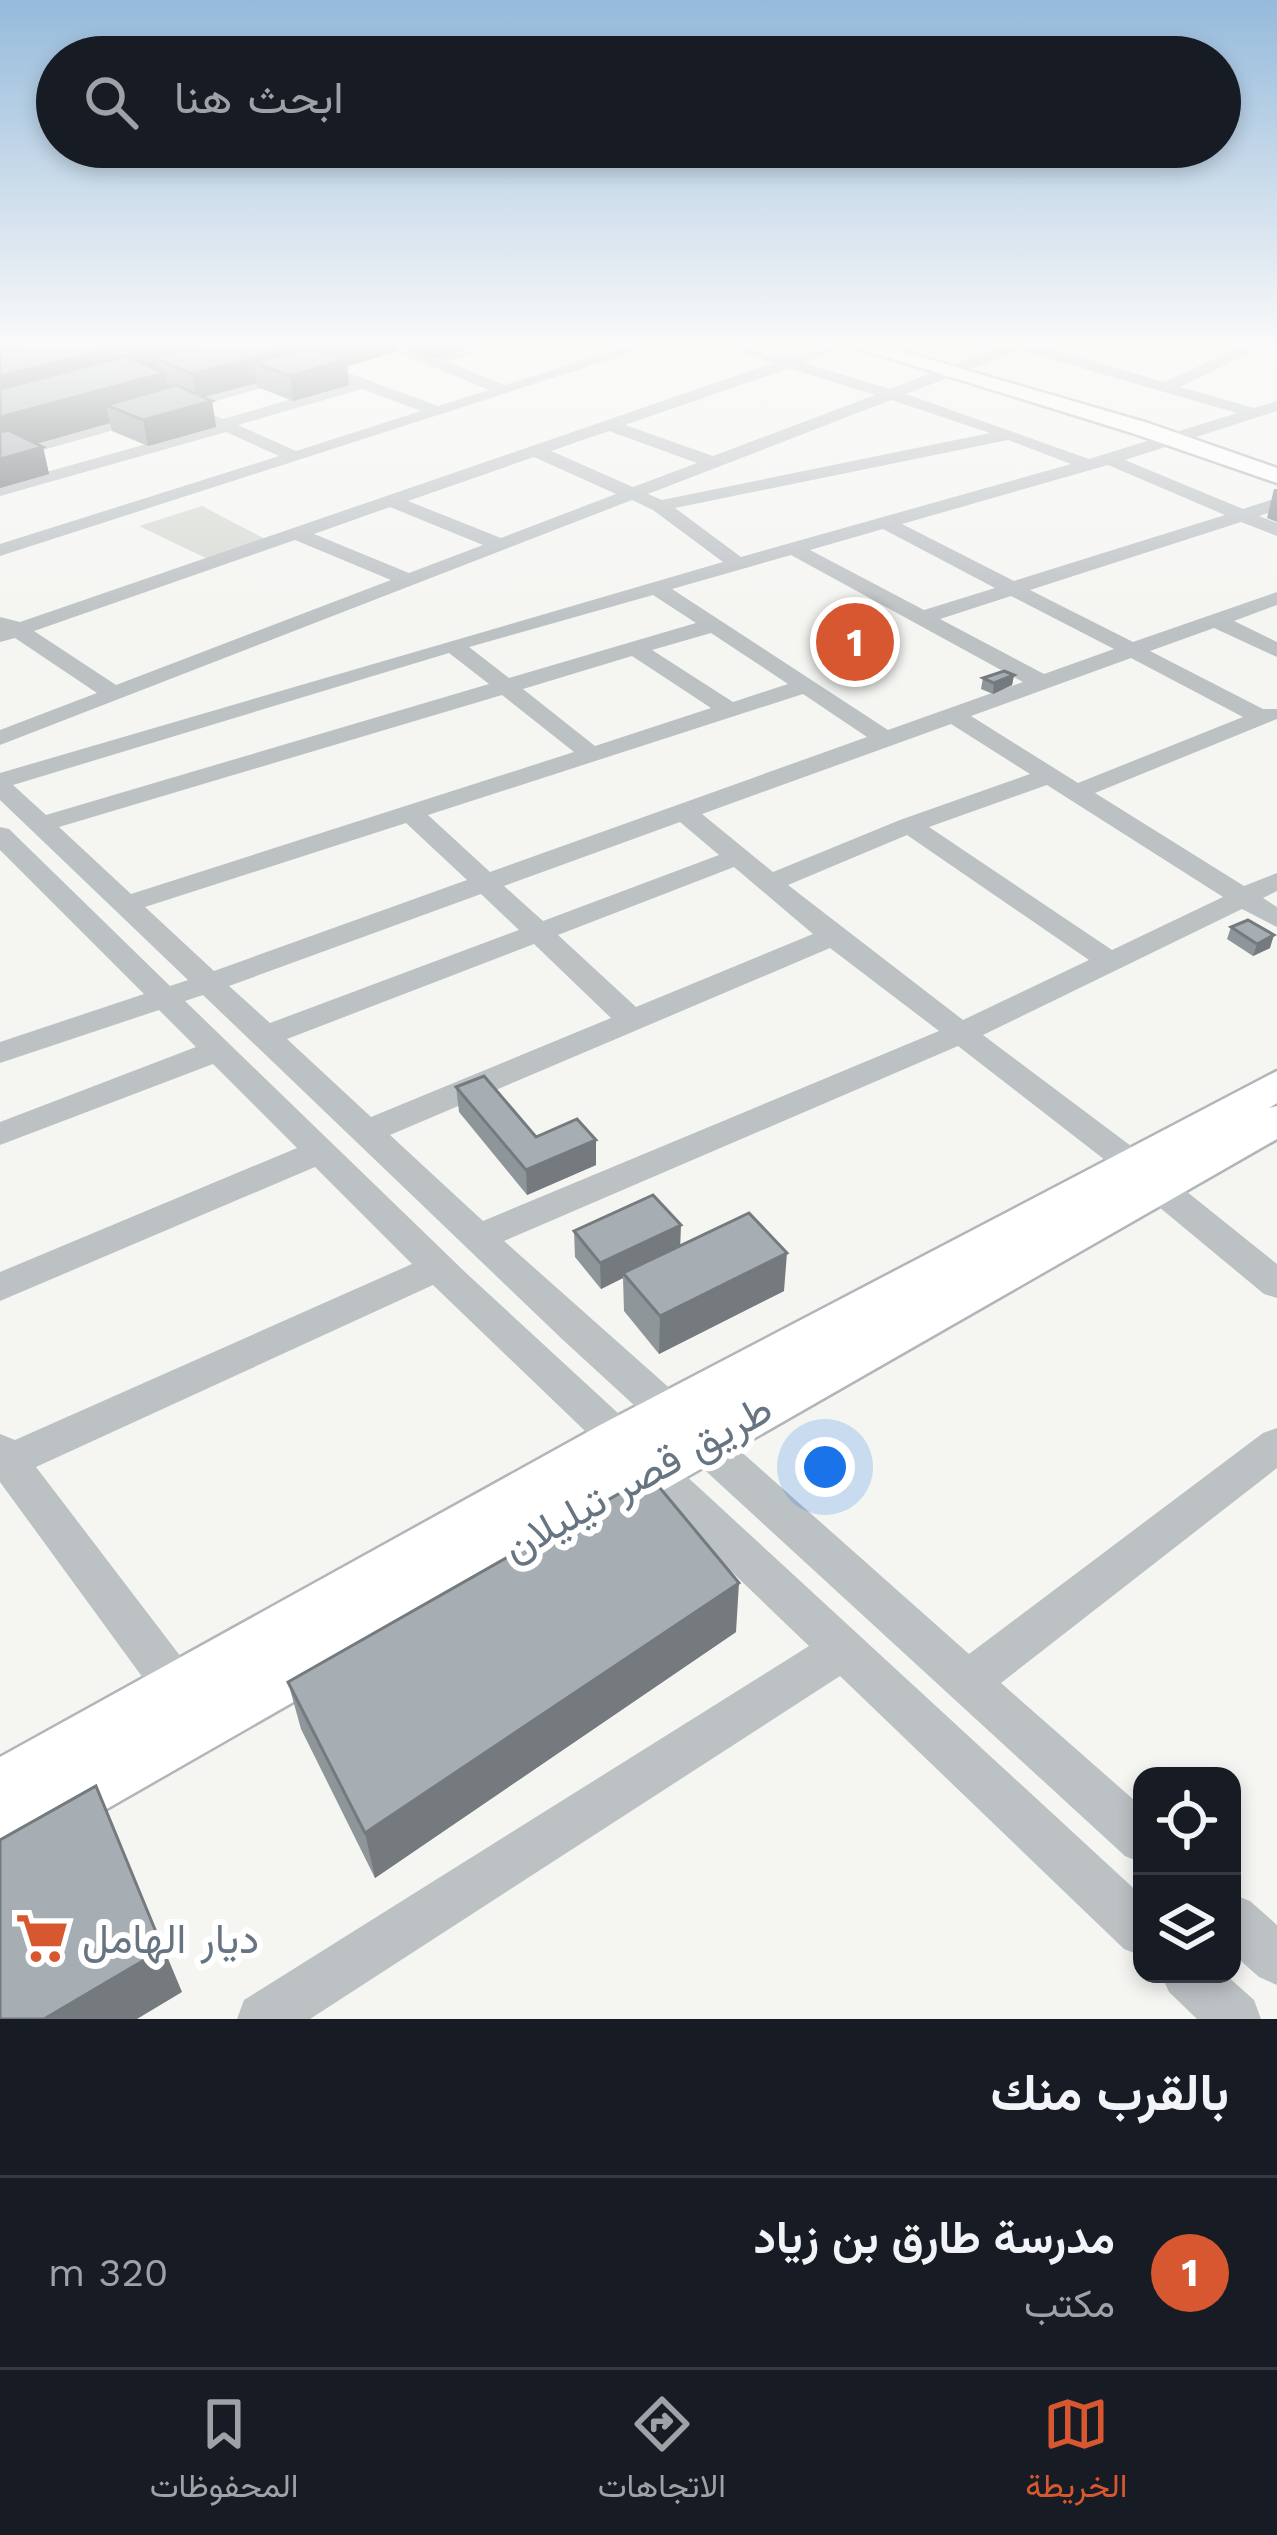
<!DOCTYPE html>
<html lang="ar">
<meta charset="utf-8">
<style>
body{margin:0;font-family:"Work Sans",Vazirmatn,sans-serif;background:#20242c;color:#f1f3f6;direction:rtl}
.controls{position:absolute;right:36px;bottom:36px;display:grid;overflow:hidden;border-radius:24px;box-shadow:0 6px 18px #0003}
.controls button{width:108px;height:108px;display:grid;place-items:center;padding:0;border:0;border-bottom:3px solid #363941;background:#171b24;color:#f1f3f6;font:60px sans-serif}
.you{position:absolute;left:825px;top:1467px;width:42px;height:42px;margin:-30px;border:9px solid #fff;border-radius:50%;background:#1a73e8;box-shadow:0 0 0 18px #1a73e833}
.badge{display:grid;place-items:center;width:78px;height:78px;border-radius:50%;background:#d75830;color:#fff;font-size:39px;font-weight:700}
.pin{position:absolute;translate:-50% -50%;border:6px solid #fff;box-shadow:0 3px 12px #0006}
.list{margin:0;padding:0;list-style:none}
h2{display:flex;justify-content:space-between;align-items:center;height:156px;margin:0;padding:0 48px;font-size:51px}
h2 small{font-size:39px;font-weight:400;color:#9ea1a6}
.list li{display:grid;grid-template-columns:78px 1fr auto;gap:36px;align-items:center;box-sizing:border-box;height:192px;padding:0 48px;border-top:3px solid #363941}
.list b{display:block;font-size:45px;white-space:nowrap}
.list p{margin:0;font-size:39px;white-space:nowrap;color:#9ea1a6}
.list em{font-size:39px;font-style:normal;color:#9ea1a6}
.icon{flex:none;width:66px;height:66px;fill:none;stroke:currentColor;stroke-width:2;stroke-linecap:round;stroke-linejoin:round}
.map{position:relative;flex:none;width:1277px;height:2019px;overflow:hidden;direction:ltr}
.search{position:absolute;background:#171b24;box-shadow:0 6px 18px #0003;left:36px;right:36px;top:36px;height:132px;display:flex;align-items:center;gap:30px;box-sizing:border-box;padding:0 42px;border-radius:66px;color:#9ea1a6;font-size:45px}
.sheet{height:348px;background:#171b24}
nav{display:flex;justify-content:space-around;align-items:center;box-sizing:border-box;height:168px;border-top:3px solid #363941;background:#171b24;font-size:33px;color:#9ea1a6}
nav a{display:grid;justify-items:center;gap:6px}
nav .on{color:#d75830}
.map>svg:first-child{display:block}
</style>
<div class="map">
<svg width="1277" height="2019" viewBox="0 0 1277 2019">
<rect width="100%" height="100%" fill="#f5f5f2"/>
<path fill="#d5dad2" d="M202,506L271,542L212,561L139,526Z"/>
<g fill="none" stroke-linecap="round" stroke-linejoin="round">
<g stroke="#b1b6ba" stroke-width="5">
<path id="secondary" d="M841,343H873L1148,423L1277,468V483L1132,433Z
M1277,1071V1103L1269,1108L1277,1106V1139L0,1870V1757L602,1424Z"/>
</g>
<path fill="#bcc1c4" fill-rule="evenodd" d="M246,343H267L438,406L489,390L376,343C397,343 415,357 434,357C457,356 479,343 503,343L447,362L505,385L638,343H661L0,556V544L279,456L226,432L0,496V485L211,426L178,412L0,462V452L294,369L300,371V377L195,407L223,419L347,383ZM362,389L421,411L296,451L238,425Z
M716,343C741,343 761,355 785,357C807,359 831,343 854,343L804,363L890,389L1009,343H1030L1164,382L1250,343H1270L1180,387L1254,408L1277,401V411L1125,460L1243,509L1277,498V510L1259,516L1277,523V536L1241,522L1030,590L1133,642L1277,592V605L1234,621L1277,642V657L1214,628L1150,651L1263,709H1277V719L1095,793L1244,886L1277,873V891L1263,898L1277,907V927L1242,909L983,1035L1147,1158L1152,1166L1147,1174H1123L958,1046L504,1241L969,1654L1263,1433L1277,1428V1468L1001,1683L1142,1807V1863L1125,1856L562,1339L203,995L185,1001L465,1272L1142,1896V1956L1124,1949L840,1676L310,2019H237L244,2000L809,1646L433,1285L36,1467L194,1674L201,1689L194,1704L178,1711L162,1704L0,1482V1434L15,1440L412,1264L315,1167L0,1301V1272L297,1148L213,1064L0,1145V1122L196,1047L159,1010L0,1063V1042L144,994L0,850V827L9,829L170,986L188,980L0,800V773L723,562L653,510L632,500L0,745V730L97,693L15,638L0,642V617L20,622L773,363ZM1019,350L1237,413L1089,459L906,394ZM789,368L875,395L713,456L625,425ZM891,400L990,433L662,500L648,494ZM609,431L697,463L633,487L551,451ZM1008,440L1071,464L741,557L675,508ZM534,457L616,494L501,538L408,501ZM1108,465L1225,515L1014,581L902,524ZM390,507L483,545L409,573L314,534ZM883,529L995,588L924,610L810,550ZM295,540L391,580L116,685L34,631ZM791,555L1023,682L888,730L672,589ZM653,595L696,623L509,678L469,647ZM1011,596L1114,649L1044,674L940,619ZM711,633L788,684L733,702L652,650ZM449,653L489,684L46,815L13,785ZM632,656L711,708L595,746L523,689ZM1131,658L1243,717L1078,783L971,716ZM803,694L867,737L490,872L428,815ZM502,695L574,752L131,894L59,827ZM951,724L1030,774L900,820L773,872L702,814ZM1047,785L1223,897L1112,950L929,827ZM680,822L719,855L543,921L504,886ZM406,823L467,880L214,971L145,907ZM907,835L1089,960L963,1020L788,885ZM734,867L813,934L636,1007L558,935ZM481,894L519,930L270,1023L229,986ZM534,944L611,1018L371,1117L287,1039ZM830,948L939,1031L483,1221L390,1135Z
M1159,1176L1171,1179L1277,1264V1298L1264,1294L1147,1197L1142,1188L1147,1179Z
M1232,1894L1250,1901L1277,1925V1985L1259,1977L1232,1953Z
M1161,1974H1225L1254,2000L1261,2019H1197L1169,1992Z"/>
<use href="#secondary" fill="#fff" fill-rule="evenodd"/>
</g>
<path fill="#8f969a" d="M0,343H396V352L347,366L349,385L293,401L257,387V383L204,397L212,401L216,427L148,446L112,431L110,423L36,444L43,447L49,474L0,488Z
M398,343H483V344L432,359L398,347Z
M1274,489H1277V522L1267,518Z
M1014,675L1012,685L993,694L981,689L983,678Z
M1231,927L1270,948L1253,956L1227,939Z
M456,1087L536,1137L596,1165L527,1195L459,1112Z
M574,1231L681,1245L784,1291L659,1354L624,1311L623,1278L601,1289L575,1257Z
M736,1632L375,1878L301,1729L288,1682Z"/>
<path fill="#747a7d" d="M0,343H59L0,376Z
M153,343H248L154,358L156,368L133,374L128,349Z
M338,343H396V352L347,366L349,385L293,401L290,376L340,361Z
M431,343H483V344L432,359Z
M307,344L310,368L254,362L257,383L196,399L192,374Z
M109,350L115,382L0,412V376Z
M165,373L171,406L106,405L110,423L0,454V417Z
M212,401L216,427L148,446L143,420Z
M43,447L49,474L0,488V459Z
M1014,675L1012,685L993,694L994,683Z
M1274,935L1270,948L1253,956L1257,944Z
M596,1140V1165L527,1195L526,1170Z
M681,1225L680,1251L623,1273V1278L601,1289L600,1263Z
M787,1253L784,1291L659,1354L660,1316Z
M739,1583L736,1632L375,1878L365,1833Z
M96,1786L182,1992L137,2019H44Z"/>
<path fill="#a6aeb3" stroke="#747a7d" stroke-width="3" d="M33,343H93L109,350L0,376V351Z
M113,343H153L128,349Z
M210,343H304L307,344L192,374L154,358Z
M312,347L346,360L290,376L254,362Z
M126,356L165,373L0,417V389Z
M176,385L212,401L143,420L106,405Z
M8,430L43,447L0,459V432Z
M1004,671L1014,675L994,683L983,678Z
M1248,920L1274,935L1257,944L1231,927Z
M484,1076L536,1137L577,1119L596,1140L526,1170L456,1087Z
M653,1195L681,1225L600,1263L574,1231Z
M749,1213L787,1253L660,1316L623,1273Z
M650,1476L739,1583L365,1833L288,1682Z
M96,1786L163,1949L44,2019H0V1840Z"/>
<linearGradient id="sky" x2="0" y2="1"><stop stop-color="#95badb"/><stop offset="0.55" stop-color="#fafaf9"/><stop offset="1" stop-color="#fafaf9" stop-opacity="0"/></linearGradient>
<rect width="1277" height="626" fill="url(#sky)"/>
<defs>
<g id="supermarket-bare" transform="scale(4.14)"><path d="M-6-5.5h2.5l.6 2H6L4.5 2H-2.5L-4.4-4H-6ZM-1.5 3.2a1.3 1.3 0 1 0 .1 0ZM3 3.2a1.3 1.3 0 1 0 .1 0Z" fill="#d75830" stroke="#fff" stroke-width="2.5" paint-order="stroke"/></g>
</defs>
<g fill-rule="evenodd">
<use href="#supermarket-bare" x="42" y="1938"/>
</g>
<g text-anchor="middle" stroke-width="12" stroke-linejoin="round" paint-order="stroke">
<g font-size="42" fill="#667581" stroke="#fff">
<text transform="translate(637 1477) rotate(-29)" y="15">طريق قصر تيليلان</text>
</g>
<g font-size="42" fill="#667581" stroke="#fff" text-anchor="start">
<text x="82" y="1953">ديار الهامل</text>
</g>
</g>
</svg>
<div class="controls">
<button><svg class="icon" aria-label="locate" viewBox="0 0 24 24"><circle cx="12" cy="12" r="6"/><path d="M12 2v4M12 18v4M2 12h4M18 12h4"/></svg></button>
<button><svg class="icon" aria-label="layers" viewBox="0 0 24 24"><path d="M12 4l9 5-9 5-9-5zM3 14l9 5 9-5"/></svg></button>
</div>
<div class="you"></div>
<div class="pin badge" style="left:855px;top:642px">1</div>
<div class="search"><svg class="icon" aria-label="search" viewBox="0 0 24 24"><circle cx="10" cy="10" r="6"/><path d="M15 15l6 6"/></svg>ابحث هنا</div>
</div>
<section class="sheet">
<h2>بالقرب منك<small></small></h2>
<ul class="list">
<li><span class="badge">1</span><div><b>مدرسة طارق بن زياد</b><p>مكتب</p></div><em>320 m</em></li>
</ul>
</section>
<nav>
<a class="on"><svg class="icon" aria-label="map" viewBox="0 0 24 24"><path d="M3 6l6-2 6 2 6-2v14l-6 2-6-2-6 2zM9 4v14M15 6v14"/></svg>الخريطة</a>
<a><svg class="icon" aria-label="directions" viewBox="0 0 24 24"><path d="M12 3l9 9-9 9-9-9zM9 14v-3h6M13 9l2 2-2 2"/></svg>الاتجاهات</a>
<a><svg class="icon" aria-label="saved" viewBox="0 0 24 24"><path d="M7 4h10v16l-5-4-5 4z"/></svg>المحفوظات</a>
</nav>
